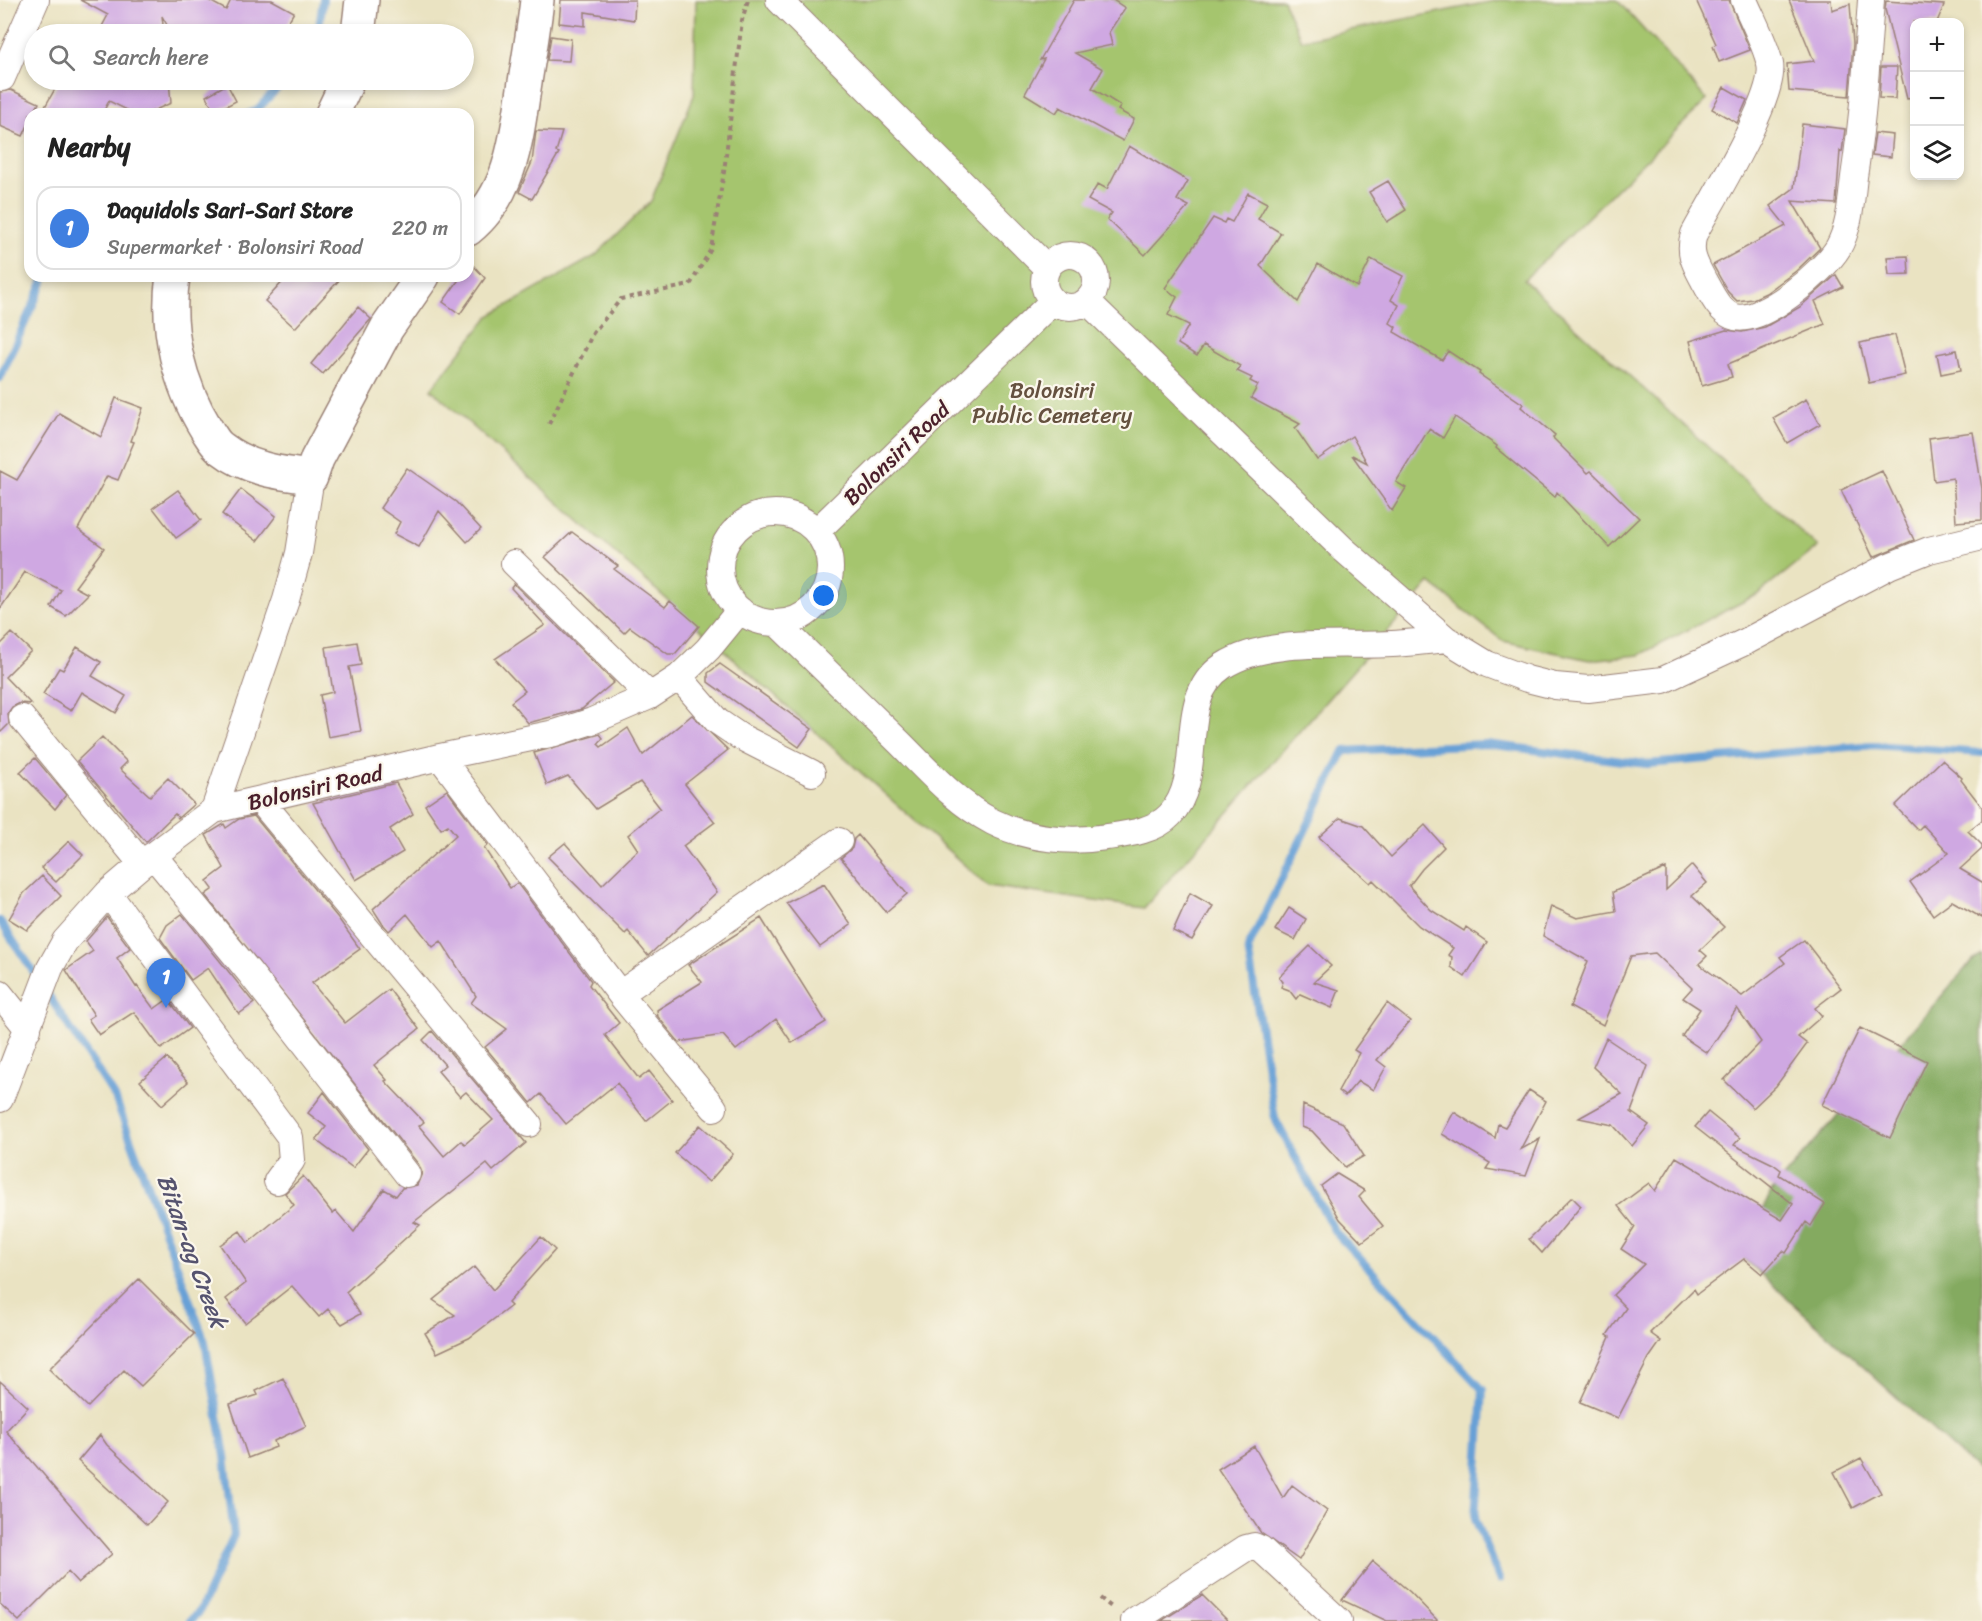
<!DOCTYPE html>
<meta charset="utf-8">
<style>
body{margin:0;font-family:Sriracha,sans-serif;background:#f6f6f6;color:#222}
.controls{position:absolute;right:18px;top:18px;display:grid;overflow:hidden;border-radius:12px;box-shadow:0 3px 9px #0003}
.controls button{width:54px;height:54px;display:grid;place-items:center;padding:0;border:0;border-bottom:2px solid #e0e0e0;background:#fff;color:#222;font:30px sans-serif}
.you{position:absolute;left:824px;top:596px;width:21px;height:21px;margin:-15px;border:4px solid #fff;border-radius:50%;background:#1a73e8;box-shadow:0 0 0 9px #1a73e833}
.badge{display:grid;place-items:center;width:39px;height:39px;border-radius:50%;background:#db2777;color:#fff;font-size:20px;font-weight:700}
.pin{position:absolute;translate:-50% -50px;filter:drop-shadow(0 2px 3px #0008)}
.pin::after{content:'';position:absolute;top:32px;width:21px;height:18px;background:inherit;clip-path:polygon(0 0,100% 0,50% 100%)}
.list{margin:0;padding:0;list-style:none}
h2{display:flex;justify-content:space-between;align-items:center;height:78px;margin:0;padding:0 24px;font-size:26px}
h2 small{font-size:20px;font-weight:400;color:#767676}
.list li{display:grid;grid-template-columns:39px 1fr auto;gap:18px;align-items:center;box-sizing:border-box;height:84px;margin:0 12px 12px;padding:0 12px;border:2px solid #e0e0e0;border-radius:18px}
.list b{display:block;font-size:22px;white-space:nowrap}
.list p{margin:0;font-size:20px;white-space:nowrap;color:#767676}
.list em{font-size:20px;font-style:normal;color:#767676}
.icon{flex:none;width:33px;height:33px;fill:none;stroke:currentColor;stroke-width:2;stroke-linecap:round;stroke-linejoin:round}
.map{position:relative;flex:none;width:1982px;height:1621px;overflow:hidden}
.search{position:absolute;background:#fff;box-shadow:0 3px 9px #0003;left:24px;top:24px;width:450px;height:66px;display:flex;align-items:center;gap:15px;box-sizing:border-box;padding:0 21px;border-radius:33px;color:#767676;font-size:22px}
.panel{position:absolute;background:#fff;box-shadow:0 3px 9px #0003;left:24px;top:108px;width:450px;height:174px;border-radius:18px}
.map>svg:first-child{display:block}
</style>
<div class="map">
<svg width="1982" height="1621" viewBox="0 0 1982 1621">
<rect width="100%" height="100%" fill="#fbf7ec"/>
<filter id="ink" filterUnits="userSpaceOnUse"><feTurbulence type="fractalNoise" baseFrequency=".0167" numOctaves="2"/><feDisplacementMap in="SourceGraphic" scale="12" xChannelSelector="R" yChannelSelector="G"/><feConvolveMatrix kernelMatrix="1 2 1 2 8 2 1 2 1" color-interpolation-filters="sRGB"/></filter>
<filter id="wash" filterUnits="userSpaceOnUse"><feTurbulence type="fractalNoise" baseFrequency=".008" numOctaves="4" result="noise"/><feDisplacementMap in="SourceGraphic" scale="24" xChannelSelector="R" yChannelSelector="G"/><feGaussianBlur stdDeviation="1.35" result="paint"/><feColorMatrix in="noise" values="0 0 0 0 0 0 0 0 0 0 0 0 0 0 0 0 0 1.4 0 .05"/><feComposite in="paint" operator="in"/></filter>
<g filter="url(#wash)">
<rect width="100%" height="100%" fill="#eae3c2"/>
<path fill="#a5c56e" stroke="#78724c" stroke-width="1.5" d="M696,0H1283L1301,40L1499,0H1617L1707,100L1524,280L1818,547L1758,594L1639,655L1589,660L1503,641L1430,583L1144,908L988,886L431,389L489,316L595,256L651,201L694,95Z"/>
<path fill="#84aa61" stroke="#676446" stroke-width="1.5" d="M1982,955V1468L1979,1472L1742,1257L1771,1192L1971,962Z"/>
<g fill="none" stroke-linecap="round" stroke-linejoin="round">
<path stroke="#68a0d6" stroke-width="8" d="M318,34L323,0
M248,114L256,111L285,80
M0,378L46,276
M0,921L39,980
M47,993L115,1097L205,1342L225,1456L234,1535L200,1610L190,1621
M1499,1579L1475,1518L1483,1390L1335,1232L1275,1119L1248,948L1344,751L1486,744L1647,764L1873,745L1982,753"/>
</g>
<g id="blocks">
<path fill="#cfa8e2" d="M80,0H208L226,10L231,0H272L294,12L281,34H260L243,25L238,34H172L162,16L164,34H98L108,15Z
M561,0H635L634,20L585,12V26L559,23Z
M1074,0H1113L1125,8L1109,32L1112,45L1075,53L1103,69L1092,88L1121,106L1118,110L1134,119L1123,141L1060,107L1056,113L1025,94L1044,59L1040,60Z
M1696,0H1729L1750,50L1719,62L1713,46L1716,44Z
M1789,0H1831L1832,10L1850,4L1853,44L1849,96L1789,91L1787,64L1814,61Z
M1886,1L1944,5L1937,22H1914V98L1907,99L1885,9Z
M551,36L571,39L569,61L547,60Z
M1881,67H1897L1895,99L1879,98Z
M60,80H169L171,103L146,114H135L109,101L102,114H41Z
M227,84L236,101L215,112L206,96Z
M1724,87L1747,100L1737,123L1712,109Z
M11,90L39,103L33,114H30V121L23,136L0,126V92Z
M1802,124L1845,129L1842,152L1840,151L1836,204L1792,201L1820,248L1796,271L1766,293L1753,299L1737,301L1728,292L1713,265L1786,226L1770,206L1794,188Z
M536,131L562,132L556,152L559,153L532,199L519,192L532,162Z
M1875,133L1893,135L1891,157L1872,155Z
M1129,146L1188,181L1177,200L1189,206L1145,255L1107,219L1112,213L1088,200L1098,184L1107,189Z
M1388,181L1406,210L1387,222L1369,192Z
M1248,193L1267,203L1258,219L1281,233L1260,266L1298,302L1318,264L1357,287L1371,259L1403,276L1391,300L1399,305L1390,323L1396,327L1394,332L1442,360L1448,351L1480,372L1479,374L1523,404L1521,407L1555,435L1553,438L1588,473L1591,471L1639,518L1609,547L1557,492L1555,497L1496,448L1497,446L1455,417L1443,438L1429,429L1396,482L1406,488L1392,511L1352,455L1367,463L1352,436L1317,460L1295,428L1300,424L1251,398L1258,385L1250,381L1252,378L1237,371L1240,366L1204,345L1197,356L1178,344L1189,325L1168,315L1177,297L1165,288L1213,218L1224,223L1226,219L1232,222Z
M1908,256L1909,274L1889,275L1887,257Z
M472,264L485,278L460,314L443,302L458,281L456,279L468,276V267Z
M1836,275L1843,287L1815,301L1825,324L1728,364L1732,377L1702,386L1690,341L1726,330L1742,332L1765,327L1800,307Z
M288,276H343L295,328L265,301Z
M358,307L371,319L323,374L311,364Z
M1895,335L1905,375L1869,383L1860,343Z
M1957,350L1961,370L1941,374L1937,354Z
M116,398L143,408L131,441L134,442L118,480L107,476L78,529L104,548L75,587L88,594L66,616L51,607L61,590L25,572L0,609V471L17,480L59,413L101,437Z
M1806,399L1820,424L1787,443L1773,418Z
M1973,432L1982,489V520L1956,522L1953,478L1934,481L1929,438Z
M407,468L456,502L481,529L467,542L439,511L419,547L394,534L400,522L380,508Z
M1882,471L1914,540L1873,557L1841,490Z
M241,489L276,516L257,541L222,514Z
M178,490L201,520L176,538L153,508Z
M572,532L618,566L614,569L665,607L670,601L699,626L675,654H668L630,627L624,633L545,557Z
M514,584L614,682L582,709L528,723L511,702L525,691L495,659L545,625L511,588Z
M12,633L31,651L5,677L31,704L20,703L12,707L8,713L9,724L0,733V645Z
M357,642L361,665L349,667L361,731L328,737L320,695L333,692L326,647Z
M77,647L101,662L92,676L126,696L116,713L82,692L71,711L43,694L59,668L63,670Z
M720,664L812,729L799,747L708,682V673Z
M692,715L728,750L685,784L715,822L683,846L717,892L648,956L628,931L625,934L548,857L565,843L602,885L638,850L628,835L660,808L640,782L596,809L568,776L547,785L534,753L600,734L603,738L598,744L601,747L628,728L643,755Z
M102,737L127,762L120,769L150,796L168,778L194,804L178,818L175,814L146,842L77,761Z
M35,758L66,795L55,809L20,772Z
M1942,760L1962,778L1961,780L1982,807V820L1968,831L1982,845V849L1960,869L1982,882V918L1952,901L1933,915L1910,882L1949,853L1923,825L1918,830L1895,806Z
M396,783L413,814L390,829L403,852L356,880L313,803Z
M447,790L488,845L484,848L510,888L517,883L591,981L589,985L619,1023L605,1035L639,1079L649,1071L672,1100L646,1121L617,1083L566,1124L541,1094L531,1103L485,1047L507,1029L471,1003L476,996L441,941L433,947L407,914L389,931L382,923L373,909L456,835L448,825L441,829L425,805Z
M254,816L338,918L360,949L312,983L345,1023L389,989L419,1029L374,1065L387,1080L385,1081L424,1122L419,1126L444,1156L461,1141L465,1144L493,1120L466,1092L460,1097L438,1071L445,1065L423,1040L432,1031L526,1143L493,1171L487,1164L414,1222L420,1225L346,1292L360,1314L342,1324L328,1309L319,1317L292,1286L245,1323L226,1299L246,1283L220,1245L240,1231L248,1243L294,1205L285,1193L303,1176L333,1214L336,1211L354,1232L384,1189L396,1196L402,1188L417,1185L422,1173L419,1165L205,895L213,889L207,881L224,868L206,835L224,824L226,828L239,819Z
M1340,818L1363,826L1391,857L1425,825L1444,847L1422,869L1409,886L1431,910L1464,931L1466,927L1487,942L1465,977L1451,967L1452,957L1448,955L1453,948L1419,926L1373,880L1370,883L1319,837Z
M858,835L907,894L886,912L841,858L852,848L854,839Z
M69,841L83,855L56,882L41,868Z
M1692,865L1707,883L1692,896L1724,927L1700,950L1707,956L1699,964L1742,996L1785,963L1780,957L1804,940L1841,988L1815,1008L1822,1016L1798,1037L1807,1044L1776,1086L1753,1108L1724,1080L1761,1042L1737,1008L1707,1053L1682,1036L1700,1009L1683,998L1692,988L1655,953L1631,956L1603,1025L1570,1007L1588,961L1543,936L1551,906L1577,918L1616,911L1613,892L1666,868V890Z
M42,876L61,896L27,930L9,919L24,893Z
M824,884L851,925L820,947L786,903Z
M1190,893L1213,906L1192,940L1173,931Z
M1289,908L1306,919L1295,940L1275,930Z
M182,914L254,1003L239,1014L208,968L191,980L160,938L167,925Z
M107,917L130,948L117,958L136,987L137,986L154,1009L168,999L190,1028L161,1049L134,1012L99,1035L88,1019L94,1015L66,970L93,951L86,941Z
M761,918L826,1022L792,1043L776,1019L736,1050L723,1035L679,1042L658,1017L657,1010L702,982L688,965Z
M1310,946L1331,966L1314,982L1339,990L1332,1008L1300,994L1296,999L1289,990L1281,987L1283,982L1279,977Z
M1387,1003L1410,1021L1377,1060L1386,1067L1373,1090L1358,1081L1345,1096L1338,1091L1359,1053L1354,1050Z
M1860,1028L1927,1061L1890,1138L1822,1105Z
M1606,1038L1648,1066L1631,1112L1649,1125L1632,1146L1613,1125L1579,1118L1622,1094L1593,1067Z
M167,1058L188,1082L162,1105L140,1081Z
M1529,1090L1546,1101L1520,1150L1540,1139L1526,1176L1486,1169L1490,1163L1442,1134L1454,1112L1495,1138L1498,1124L1505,1127Z
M324,1092L368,1149L353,1168L316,1140L326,1127L308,1113Z
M1303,1105L1343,1123L1364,1156L1345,1167L1312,1131L1302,1127Z
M1708,1112L1740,1138L1734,1145L1773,1164L1781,1170L1779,1175L1825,1204L1811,1226L1806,1222L1786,1253L1783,1251L1762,1274L1744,1259L1697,1294L1694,1289L1650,1333L1661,1341L1649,1358L1618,1418L1580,1402L1610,1337L1607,1335L1626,1308L1613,1295L1644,1264L1621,1249L1635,1227L1618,1206L1649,1183L1655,1191L1676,1157L1782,1220L1793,1204L1695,1127Z
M700,1125L733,1154L709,1182L675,1153Z
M1337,1174L1365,1191L1359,1197L1383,1226L1362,1242L1340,1219L1321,1186Z
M1572,1197L1581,1206L1542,1253L1529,1239Z
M541,1237L555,1250L508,1303L511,1306L469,1338L437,1353L425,1333L455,1315L433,1300L474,1267L493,1290Z
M139,1279L194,1334L141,1386L124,1370L88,1407L49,1369Z
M283,1378L306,1426L274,1441L276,1447L248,1458L230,1404L258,1395L256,1391Z
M0,1381L28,1407L6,1431L112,1554L78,1583L68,1572L19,1621L0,1604Z
M100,1435L107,1445L168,1502L147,1525L78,1461Z
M1254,1446L1283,1498L1292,1485L1327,1511L1299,1560L1261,1533L1218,1469Z
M1861,1458L1881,1493L1853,1508L1834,1472Z
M1373,1561L1410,1592L1438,1621H1387L1342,1600Z
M1202,1595L1228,1621H1161Z"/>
</g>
</g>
<g filter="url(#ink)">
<use href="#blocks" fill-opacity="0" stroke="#9a8176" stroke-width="1.5"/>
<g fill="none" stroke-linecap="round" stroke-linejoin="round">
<g stroke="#9a8176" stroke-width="28">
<path id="street" d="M779,0L1047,268
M1744,0C1753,21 1765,43 1770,64C1777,96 1711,202 1694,234C1688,253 1695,264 1704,281C1711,293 1718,310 1732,316C1759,328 1825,270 1838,248C1850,227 1851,201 1854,177C1863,118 1867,59 1871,0
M2,78L36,0
M1044 281a26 26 0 1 1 52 0a26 26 0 1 1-52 0Z
M1087,301L1343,549L1446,639L1487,664L1527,679L1555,686L1588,689L1663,680L1747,641L1889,566L1929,550L1982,537
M720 568a55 55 0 1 1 110 0a55 55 0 1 1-110 0Z
M817,531L1053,301
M514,563L650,696
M777,623C818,663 859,703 900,743C928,771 957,804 993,822C1027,839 1070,843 1107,837C1128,834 1155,831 1170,815C1208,774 1173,699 1223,666C1268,637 1341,647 1392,644C1410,643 1428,641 1446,639
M679,677L717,721L739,736L812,773
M22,718L142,864
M440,757L620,994L714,1108
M260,800L529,1124
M214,810L286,600L299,553L311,477
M153,855L250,973L407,1174
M108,893L290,1137L292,1160L277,1181
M0,994L28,1029
M620,994L839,841
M0,1099L50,968L65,941L108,893L142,864L214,810L440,757L555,733L592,721L650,696L679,677L708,649L740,610
M1134,1621L1246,1548L1254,1546L1261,1549L1339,1621"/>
</g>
<g stroke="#9a8176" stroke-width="36">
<path id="secondary" d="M358,34L362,0
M332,114L348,80
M468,229C512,194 517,135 525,82C529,55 534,28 537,0
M173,276C165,329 179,385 207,430C211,436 215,444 221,448C248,469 278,473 311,477L317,459L387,328L423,276"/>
</g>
<path stroke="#9a8176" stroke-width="4" stroke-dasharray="4.5 4.5" stroke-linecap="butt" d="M549,424L593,333L621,299L690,285L711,249L724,172L742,20L748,0
M1100,1598L1114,1609"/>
<use href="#street" stroke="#fff" stroke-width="26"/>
<use href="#secondary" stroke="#fff" stroke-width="33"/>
</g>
</g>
<g text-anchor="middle" stroke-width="4.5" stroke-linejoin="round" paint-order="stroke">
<g font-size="22" fill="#65513f" stroke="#fbf7ec">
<text x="1052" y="398">Bolonsiri<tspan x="1052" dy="25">Public Cemetery</tspan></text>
</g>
<g font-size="22" fill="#4a1f2b" stroke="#fbf7ec">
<text transform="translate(896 453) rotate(-44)" y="8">Bolonsiri Road</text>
<text transform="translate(315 787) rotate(-13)" y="8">Bolonsiri Road</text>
</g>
<g font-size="24" font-style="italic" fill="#56536f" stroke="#fbf7ec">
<text transform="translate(192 1251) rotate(70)" y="8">Bitan-ag Creek</text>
</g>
</g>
</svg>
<div class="controls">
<button>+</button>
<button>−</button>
<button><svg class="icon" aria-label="layers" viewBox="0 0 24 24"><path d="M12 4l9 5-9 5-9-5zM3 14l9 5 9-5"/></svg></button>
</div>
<div class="you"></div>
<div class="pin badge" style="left:166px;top:1008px;background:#3f7fe0">1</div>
<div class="search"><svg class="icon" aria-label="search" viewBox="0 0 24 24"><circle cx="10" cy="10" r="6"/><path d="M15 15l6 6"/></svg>Search here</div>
<section class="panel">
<h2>Nearby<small></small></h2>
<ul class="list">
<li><span class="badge" style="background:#3f7fe0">1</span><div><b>Daquidols Sari-Sari Store</b><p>Supermarket · Bolonsiri Road</p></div><em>220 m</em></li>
</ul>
</section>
</div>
